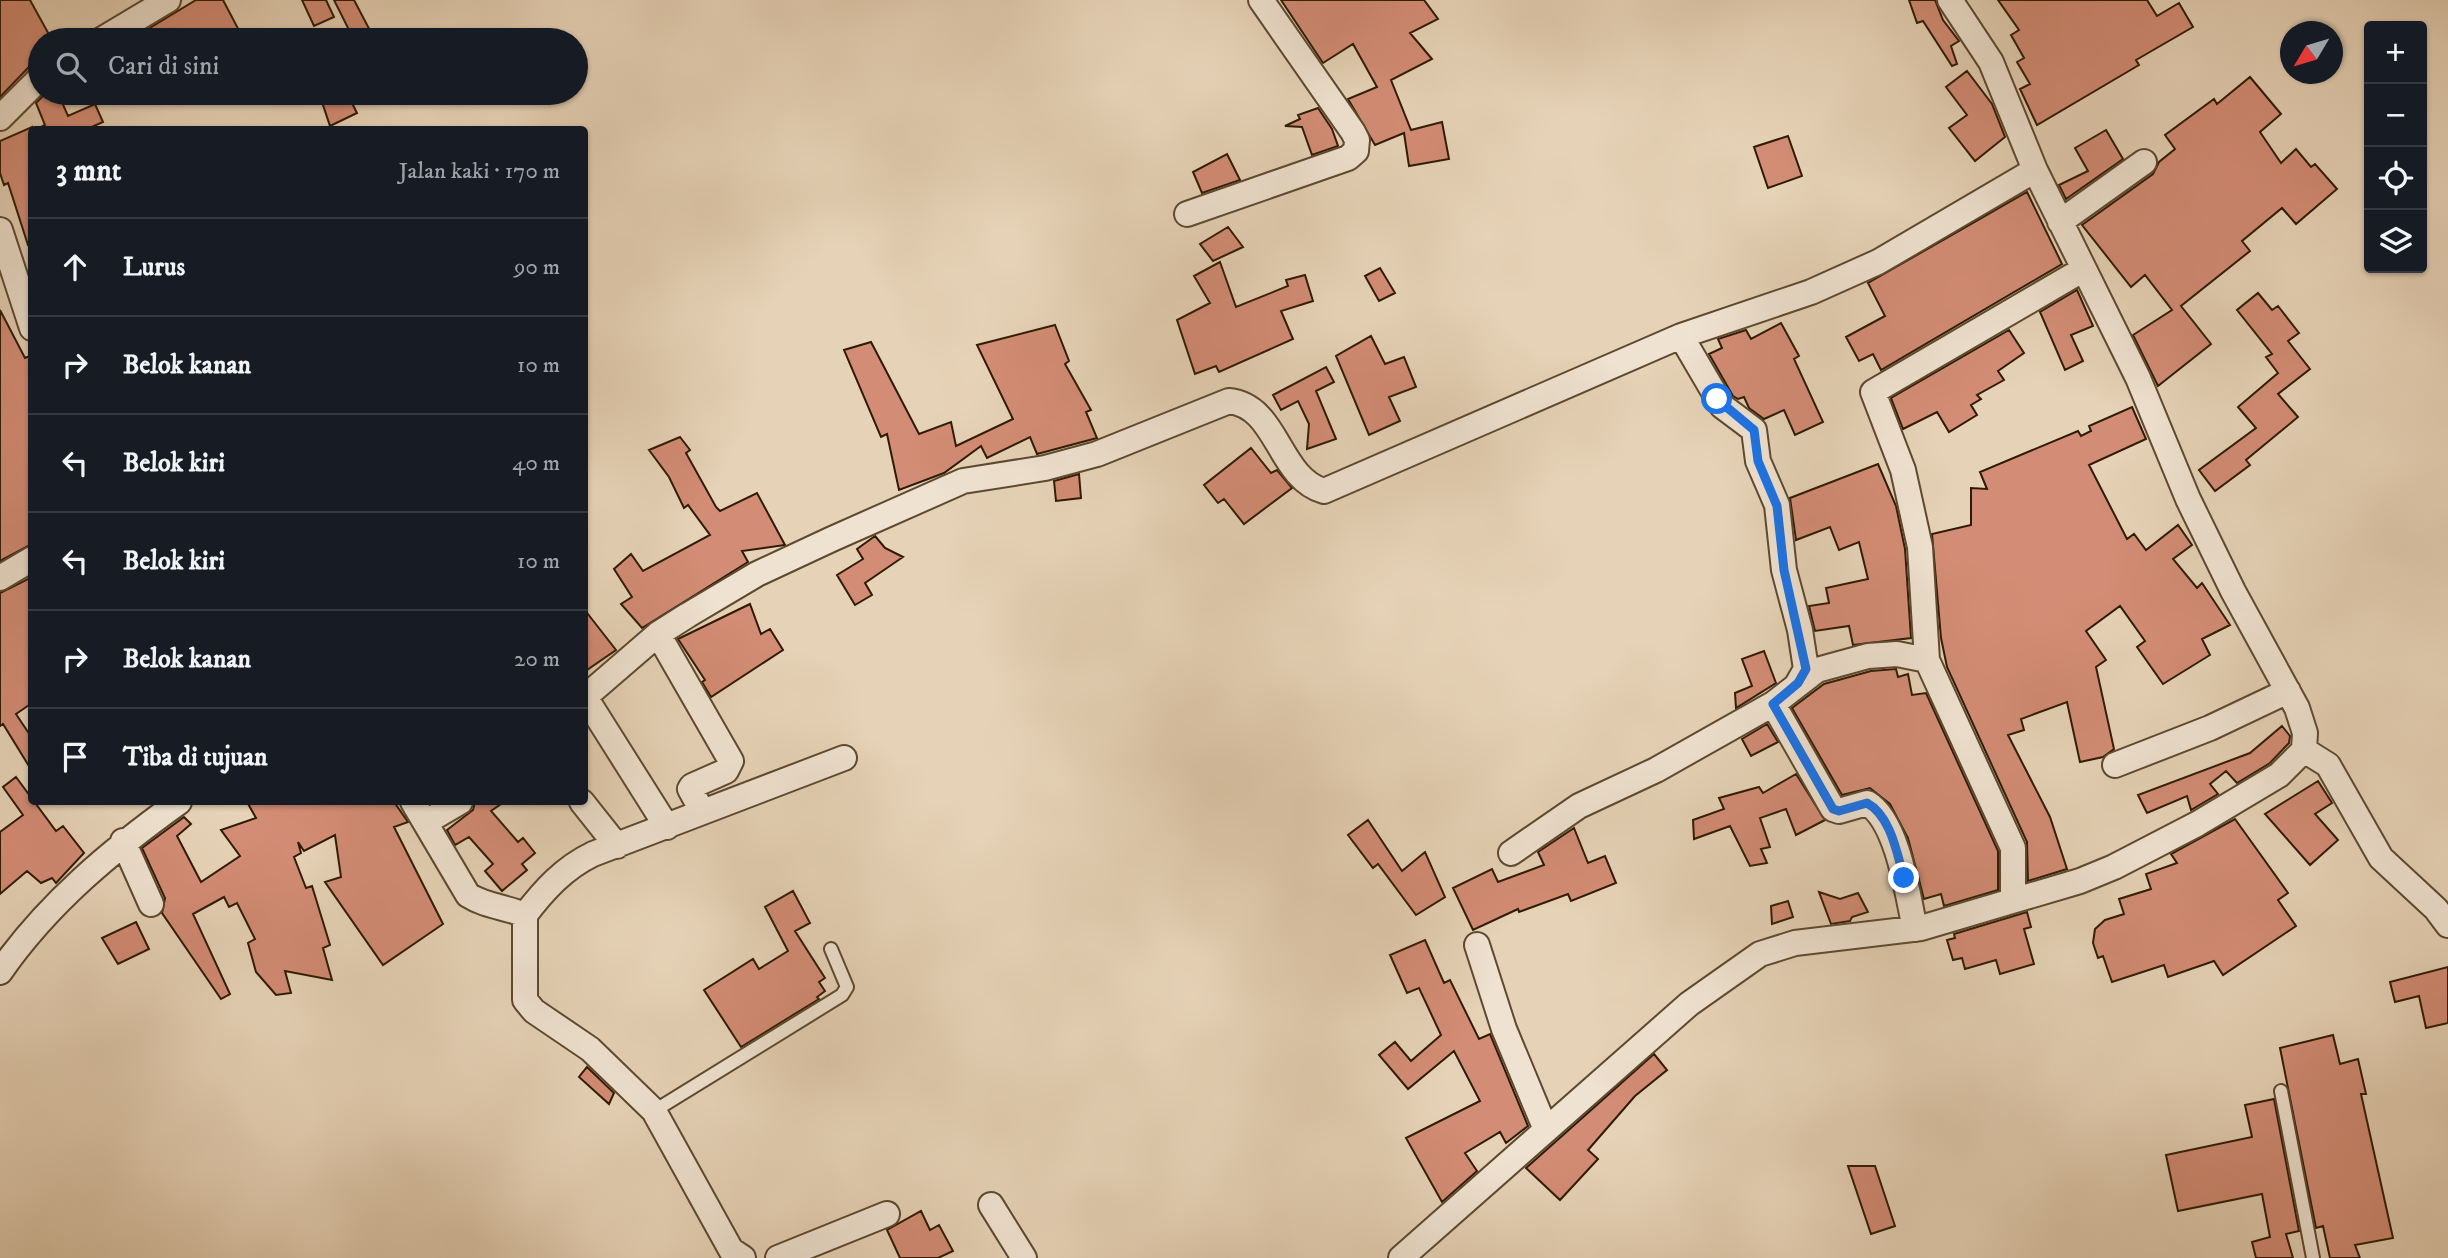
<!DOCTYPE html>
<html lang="id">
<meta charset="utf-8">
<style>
body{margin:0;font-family:"IM FELL DW Pica",serif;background:#20242c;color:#f1f3f6}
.controls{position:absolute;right:21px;top:21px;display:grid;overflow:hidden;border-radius:7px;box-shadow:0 2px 5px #0004}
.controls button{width:63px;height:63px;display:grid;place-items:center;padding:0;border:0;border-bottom:2px solid #363941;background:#171b24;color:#f1f3f6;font:35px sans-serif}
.compass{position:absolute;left:2280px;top:21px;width:63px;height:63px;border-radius:50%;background:#171b24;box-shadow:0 2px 5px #0004;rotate:232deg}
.stop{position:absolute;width:21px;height:21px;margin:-16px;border:5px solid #1a73e8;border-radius:50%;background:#fff}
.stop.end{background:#1a73e8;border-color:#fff;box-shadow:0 2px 7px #0008}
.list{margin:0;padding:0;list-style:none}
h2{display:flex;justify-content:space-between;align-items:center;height:91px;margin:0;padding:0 28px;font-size:30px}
h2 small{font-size:23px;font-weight:400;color:#9ea1a6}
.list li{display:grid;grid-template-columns:46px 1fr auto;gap:21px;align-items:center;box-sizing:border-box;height:98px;padding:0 28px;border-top:2px solid #363941}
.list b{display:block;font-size:26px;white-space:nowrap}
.list em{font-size:23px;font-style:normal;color:#9ea1a6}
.icon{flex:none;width:38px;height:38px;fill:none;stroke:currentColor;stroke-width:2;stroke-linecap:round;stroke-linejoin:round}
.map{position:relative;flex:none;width:2448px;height:1258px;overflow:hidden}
.search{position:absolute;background:#171b24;box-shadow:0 2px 5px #0004;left:28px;top:28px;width:560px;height:77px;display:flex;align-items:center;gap:18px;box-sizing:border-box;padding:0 24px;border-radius:38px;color:#9ea1a6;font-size:26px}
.panel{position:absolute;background:#171b24;box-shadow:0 2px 5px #0004;left:28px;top:126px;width:560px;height:679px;border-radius:7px}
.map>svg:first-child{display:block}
</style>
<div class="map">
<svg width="2448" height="1258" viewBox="0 0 2448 1258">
<rect width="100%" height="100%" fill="#e6d2b6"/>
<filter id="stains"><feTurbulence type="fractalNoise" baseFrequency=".00286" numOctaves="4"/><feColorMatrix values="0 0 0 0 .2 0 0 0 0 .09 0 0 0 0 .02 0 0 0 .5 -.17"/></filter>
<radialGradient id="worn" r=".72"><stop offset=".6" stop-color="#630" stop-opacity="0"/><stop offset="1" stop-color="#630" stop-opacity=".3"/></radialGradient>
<path fill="#d38c75" stroke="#2f1b03" stroke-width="2" d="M0,0H30L52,40H40V64L29,67L0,97Z
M196,0H223L244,40H130Z
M302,0H326L334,17L314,26Z
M334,0H354L375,40H354Z
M1281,0H1424L1438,19L1410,33L1432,59L1391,80L1411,130L1442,122L1449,159L1409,166L1404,133L1375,145L1348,99L1377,87L1353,44L1323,63Z
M1909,0H1935L1943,20L1959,41L1951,46L1957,64L1952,66L1923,21L1917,23Z
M1998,0H2147L2157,16L2179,3L2193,27L2136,60L2139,65L2037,125L2020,89L2030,84L2017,62L2024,58L2011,35L2019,30Z
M1967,71L1992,104L2005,137L1975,161L1949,128L1967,115L1946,87Z
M2250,77L2281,114L2260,132L2281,163L2296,149L2311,167L2315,164L2337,189L2296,224L2282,208L2242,241L2250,251L2181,306L2211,344L2158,386L2133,335L2172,310L2145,275L2131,287L2082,225L2153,174L2159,162L2175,149L2165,135L2214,99L2217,104Z
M46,93H58L68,116L95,104L103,122L85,130H35L45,125L36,103Z
M319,93H347L357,113L330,126Z
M1318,108L1332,129L1338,146L1312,155L1302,127L1285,126L1300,119L1298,115Z
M32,127V244L28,245L8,183L4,185L0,173V141Z
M2106,130L2123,159L2066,199L2059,185L2088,171L2075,148Z
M1788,136L1802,176L1768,188L1754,147Z
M1227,154L1240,180L1202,193L1193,172Z
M2027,192L2062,264L1881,370L1873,354L1859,361L1846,337L1885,316L1868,283Z
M1228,227L1243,247L1213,261L1200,244Z
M1220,262L1236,307L1288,286L1286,280L1305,275L1313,301L1281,311L1293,339L1219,372L1216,366L1195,374L1177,320L1210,303L1194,276Z
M1380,268L1395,293L1379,301L1365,276Z
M2077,290L2093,326L2071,335L2083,361L2065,370L2040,312Z
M2258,293L2272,310L2278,306L2299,333L2288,341L2310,369L2278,394L2298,417L2246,460L2250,465L2215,491L2199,470L2256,428L2238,407L2278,373L2266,357L2272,354L2237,310Z
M0,310L25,358L32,355V544L0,561Z
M1781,323L1799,356L1794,359L1823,422L1795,435L1784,410L1764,419L1749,408L1744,397L1738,399L1733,396L1709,354L1722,348L1718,339L1746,330L1751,339Z
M1055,325L1069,361L1065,364L1091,410L1086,412L1097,438L1037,454L1030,437L987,458L981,446L944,473L899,490L887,434L881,437L844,350L871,342L919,434L951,422L956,446L1013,419L977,345Z
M2009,330L2024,353L1998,371L2004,380L1977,395L1981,399L1971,405L1977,415L1949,432L1937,412L1903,429L1891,398Z
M1371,336L1385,364L1404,357L1416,387L1389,397L1400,421L1369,435L1336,356Z
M1326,367L1334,382L1316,391L1336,439L1307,449L1309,424L1298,401L1281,410L1273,395Z
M2132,407L2146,439L2089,465L2127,539L2134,534L2146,550L2178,525L2192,545L2173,559L2197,588L2202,583L2230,625L2202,639L2210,655L2163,684L2137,647L2145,641L2120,606L2086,631L2106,660L2096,667L2114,749L2103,757L2080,762L2067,702L2021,719L2024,730L2008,735L2050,817L2067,869L2028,881L2027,842L1947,667L1941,638L1932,534L1971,525V488L1987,489L1980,472L2078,431L2081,436L2091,431L2089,426Z
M680,437L690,450L686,453L716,507L720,511L757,493L785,545L742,551L748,562L642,628L621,604L632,597L614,569L631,554L643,571L710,535L688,505L684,508L669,477L649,450Z
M1251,448L1271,473L1277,470L1292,488L1244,524L1224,499L1218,503L1204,485Z
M1878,464L1896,506L1905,549L1911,638L1853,645L1849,626L1815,631L1809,606L1829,603L1826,588L1868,579L1859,542L1839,550L1830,527L1796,540L1790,498Z
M1079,474L1081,498L1056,501L1054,481Z
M875,536L885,548L903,557L865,583L872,595L855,605L837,575L863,559L857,549Z
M32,577V703L16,714L32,738V771L3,724L0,726V593Z
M750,604L761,634L770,629L783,650L711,697L702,682L705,680L678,639Z
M584,609L616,650L584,672Z
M1764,651L1776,683L1736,708L1735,693L1752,686L1742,659Z
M1896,669L1898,677L1908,674L1912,695L1926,693L1998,851V890L1944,906L1941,894L1924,899L1908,838L1890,804L1870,788L1842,795L1792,708L1824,684L1871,671Z
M1767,724L1778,742L1751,756L1742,739Z
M2282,726L2290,736L2289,743L2270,763L2237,783L2226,771L2210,784L2218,794L2191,810L2187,796L2147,813L2138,795L2250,753Z
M1796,774L1825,820L1796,835L1786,809L1760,818L1770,847L1761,849L1767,863L1750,866L1730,826L1694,839L1693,820L1724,809L1719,798L1759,787L1763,793Z
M16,777L56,831L63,826L84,853L56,883L52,878L41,883L27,871L0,894V832L23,815L3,787Z
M2318,781L2332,803L2315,814L2338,840L2310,865L2265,814Z
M247,802H394L408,822L394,827L443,924L383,965L325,882L341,877L335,835L304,851L298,842L301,853L294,857L306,888L312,886L330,945L323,948L332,980L285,971L291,993L276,995L256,972L248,943L255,939L237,903L229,907L224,897L193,914L230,994L221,999L162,913L165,898L142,848L184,817L191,824L177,836L201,882L240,856L221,830L256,818Z
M475,802H504L491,811L518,842L523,838L535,853L522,864L527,870L502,891L485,871L493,864L469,837L455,845L447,830L473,810Z
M2235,819L2288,893L2278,900L2296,926L2223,975L2214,961L2168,977L2164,965L2112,982L2103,956L2098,958L2093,943L2095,929L2105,920L2124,914L2119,899L2151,889L2146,874L2177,863L2171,854Z
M1368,820L1402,871L1425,852L1445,897L1416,915L1378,864L1373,868L1348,835Z
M1574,828L1588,863L1605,856L1616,883L1571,901L1568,894L1519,912L1518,909L1473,930L1453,888L1492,869L1498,882L1544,865L1538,852Z
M793,891L810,923L795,931L825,978L819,982L825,991L817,997L819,999L741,1047L704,990L753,959L759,969L788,951L765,907Z
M1819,892L1840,899L1858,893L1868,912L1852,917L1850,921L1831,924Z
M1788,901L1793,917L1772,924L1771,906Z
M2027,912L2031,927L2024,929L2034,964L2000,974L1996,960L1965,969L1962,958L1953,960L1947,940L1955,938L1954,934Z
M136,922L149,949L118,964L102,938Z
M1425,940L1444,983L1450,980L1479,1039L1490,1034L1528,1126L1506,1143L1500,1132L1465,1153L1477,1171L1442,1202L1406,1138L1480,1101L1454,1051L1408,1089L1379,1055L1395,1042L1411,1061L1441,1035L1419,988L1407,993L1390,955Z
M2448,967V1023L2426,1028L2419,996L2395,1002L2390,982Z
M2333,1035L2340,1064L2358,1059L2366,1094H2361L2393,1238L2355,1245L2360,1258H2330L2323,1226L2316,1228L2280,1048Z
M1654,1054L1667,1070L1635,1096L1588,1150L1598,1159L1560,1200L1526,1168Z
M587,1067L614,1093L609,1104L579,1077Z
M2274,1099L2299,1231L2286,1234L2293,1258H2256L2252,1242L2270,1237L2262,1194L2178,1211L2166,1155L2252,1137L2245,1105Z
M1848,1166H1875L1895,1226L1871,1234Z
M921,1211L930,1230L939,1225L953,1251L938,1258H900L887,1230Z"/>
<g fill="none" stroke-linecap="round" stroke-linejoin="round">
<g stroke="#5d4930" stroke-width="16">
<path id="service" d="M2281,1091L2313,1258
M654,1111L842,995L847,987L831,949"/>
</g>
<g stroke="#5d4930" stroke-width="28">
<path id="minor" d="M101,40L168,0
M0,118L40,78
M1187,214L1348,158L1356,151L1357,140L1353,132L1261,0
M2060,222L2144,162
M0,230L32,328
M1681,336L1722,406L1754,430L1758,461L1777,505L1784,570L1800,630L1806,669L1798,683
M0,578L32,559
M658,634L731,761L726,771L692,786L690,789L702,811
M1927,660L1920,547L1903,470L1873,392L2084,269
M1773,704L1833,809L1839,811L1867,803C1898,821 1908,897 1915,929
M2304,750L2328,765L2381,858L2436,909L2448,925
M2115,765L2210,728L2288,691
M413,802L468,895C485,906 506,907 525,915V1000L534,1011L590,1049L654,1111L731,1250L743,1258
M582,802L617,846
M426,822L460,802
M667,827L585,697L658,634L688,615L757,574L832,539L963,481L1045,468L1097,454L1229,401C1278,406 1278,478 1324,491L1681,336L1811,292L1878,262L2035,170
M123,841L151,904
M1511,853L1579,806L1656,770L1773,704L1817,670L1868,656L1897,654L1927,660L2013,848V900
M525,915C544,890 564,868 593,854L844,758
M1477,945L1504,1029L1546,1130
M0,972C47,904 112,850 179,802
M991,1205L1024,1258
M778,1258L887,1214
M1401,1258L1689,1004L1760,954L1795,943L1921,928L2080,881L2114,867L2197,824L2279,775L2304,750L2305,733L2297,708L2233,591L2188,499L2138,378L2035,170L1991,62L1950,0"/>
</g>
<use href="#service" stroke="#efe2d0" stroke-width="12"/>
<use href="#minor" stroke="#efe2d0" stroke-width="24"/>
</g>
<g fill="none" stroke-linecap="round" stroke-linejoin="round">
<path stroke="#1a73e8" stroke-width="9" d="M1717,399L1754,430L1758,461L1777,506L1784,570L1806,669L1798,683L1773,704L1833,809L1839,811L1867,803C1891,816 1897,854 1904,878"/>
</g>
<rect width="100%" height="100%" filter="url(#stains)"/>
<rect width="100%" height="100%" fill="url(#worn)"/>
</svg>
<div class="controls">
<button>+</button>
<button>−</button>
<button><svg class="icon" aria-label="locate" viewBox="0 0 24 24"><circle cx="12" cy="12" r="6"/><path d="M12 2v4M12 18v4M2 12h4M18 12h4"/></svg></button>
<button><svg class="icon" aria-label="layers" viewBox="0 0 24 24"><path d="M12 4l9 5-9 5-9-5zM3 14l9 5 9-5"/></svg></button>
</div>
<svg class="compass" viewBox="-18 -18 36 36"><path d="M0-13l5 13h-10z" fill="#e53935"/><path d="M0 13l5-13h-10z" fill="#9ea1a6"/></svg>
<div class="stop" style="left:1717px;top:399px"></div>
<div class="stop end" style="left:1904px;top:878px"></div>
<div class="search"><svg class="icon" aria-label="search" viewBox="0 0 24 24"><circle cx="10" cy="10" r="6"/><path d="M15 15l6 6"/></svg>Cari di sini</div>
<section class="panel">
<h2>3 mnt<small>Jalan kaki · 170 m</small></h2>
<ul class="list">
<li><svg class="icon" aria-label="ahead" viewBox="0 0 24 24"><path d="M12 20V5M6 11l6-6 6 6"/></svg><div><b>Lurus</b></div><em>90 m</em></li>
<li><svg class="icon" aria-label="right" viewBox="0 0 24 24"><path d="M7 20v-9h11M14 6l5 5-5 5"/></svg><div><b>Belok kanan</b></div><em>10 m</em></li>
<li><svg class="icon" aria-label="left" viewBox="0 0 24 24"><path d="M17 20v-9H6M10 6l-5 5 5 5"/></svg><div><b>Belok kiri</b></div><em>40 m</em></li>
<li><svg class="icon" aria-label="left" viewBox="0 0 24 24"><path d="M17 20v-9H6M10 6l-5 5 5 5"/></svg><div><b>Belok kiri</b></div><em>10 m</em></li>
<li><svg class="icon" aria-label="right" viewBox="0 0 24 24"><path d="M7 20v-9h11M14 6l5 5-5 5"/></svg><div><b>Belok kanan</b></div><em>20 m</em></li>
<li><svg class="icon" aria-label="arrive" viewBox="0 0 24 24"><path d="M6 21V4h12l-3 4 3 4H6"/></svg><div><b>Tiba di tujuan</b></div></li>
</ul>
</section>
</div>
